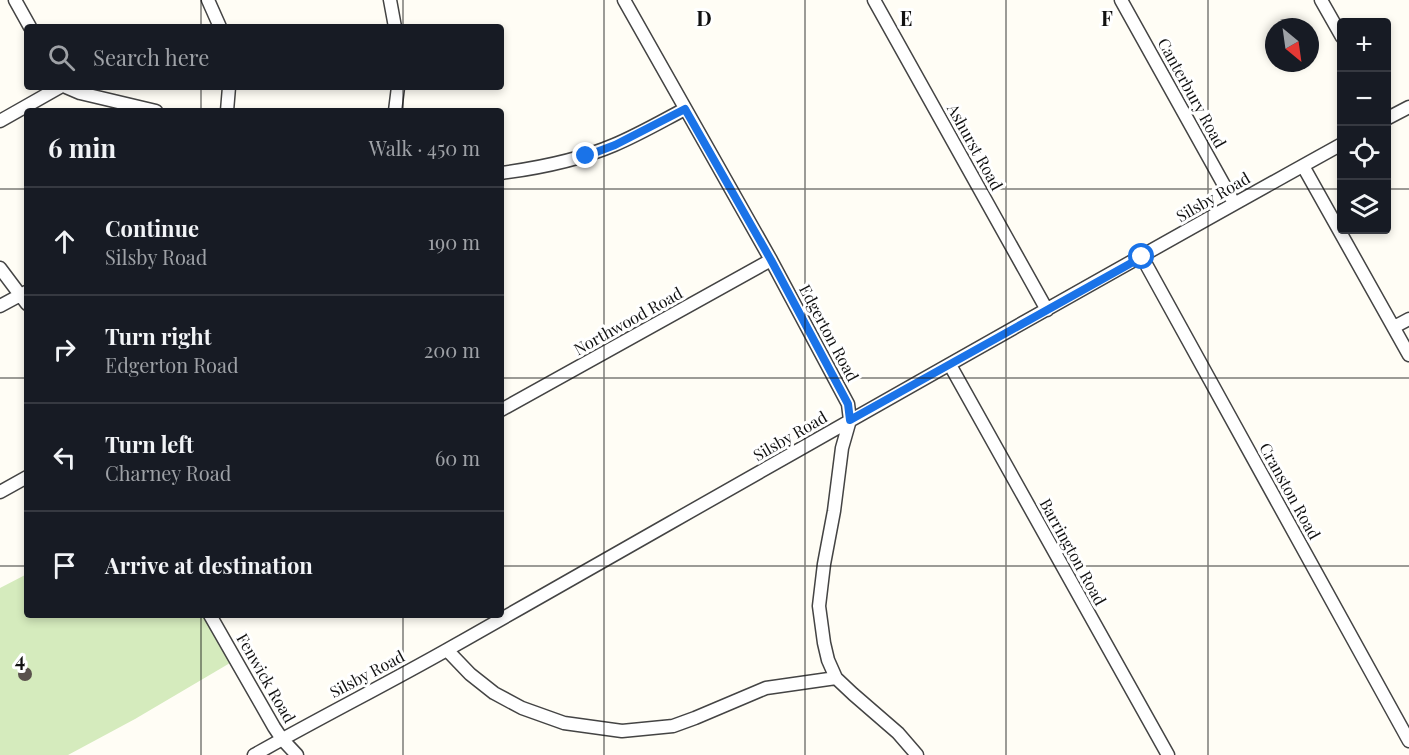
<!DOCTYPE html>
<meta charset="utf-8">
<style>
body{margin:0;font-family:"Playfair Display",serif;background:#242831;color:#f1f3f6}
.controls{position:absolute;right:18px;top:18px;display:grid;overflow:hidden;border-radius:6px;box-shadow:0 3px 9px #0003}
.controls button{width:54px;height:54px;display:grid;place-items:center;padding:0;border:0;border-bottom:2px solid #363941;background:#171b24;color:#f1f3f6;font:30px sans-serif}
.compass{position:absolute;left:1265px;top:18px;width:54px;height:54px;border-radius:50%;background:#171b24;box-shadow:0 3px 9px #0003;rotate:151deg}
.stop{position:absolute;width:18px;height:18px;margin:-14px;border:4px solid #1a73e8;border-radius:50%;background:#fff}
.stop.end{background:#1a73e8;border-color:#fff;box-shadow:0 2px 6px #0008}
.list{margin:0;padding:0;list-style:none}
h2{display:flex;justify-content:space-between;align-items:center;height:78px;margin:0;padding:0 24px;font-size:26px}
h2 small{font-size:20px;font-weight:400;color:#9ea1a6}
.list li{display:grid;grid-template-columns:39px 1fr auto;gap:18px;align-items:center;box-sizing:border-box;height:108px;padding:0 24px;border-top:2px solid #363941}
.list b{display:block;font-size:22px;white-space:nowrap}
.list p{margin:0;font-size:20px;white-space:nowrap;color:#9ea1a6}
.list em{font-size:20px;font-style:normal;color:#9ea1a6}
.icon{flex:none;width:33px;height:33px;fill:none;stroke:currentColor;stroke-width:2;stroke-linecap:round;stroke-linejoin:round}
.map{position:relative;flex:none;width:1409px;height:755px;overflow:hidden}
.search{position:absolute;background:#171b24;box-shadow:0 3px 9px #0003;left:24px;top:24px;width:480px;height:66px;display:flex;align-items:center;gap:15px;box-sizing:border-box;padding:0 21px;border-radius:6px;color:#9ea1a6;font-size:22px}
.panel{position:absolute;background:#171b24;box-shadow:0 3px 9px #0003;left:24px;top:108px;width:480px;height:510px;border-radius:6px}
.map>svg:first-child{display:block}
</style>
<div class="map">
<svg width="1409" height="755" viewBox="0 0 1409 755">
<rect width="100%" height="100%" fill="#fffdf5"/>
<path fill="#d5ebbd" d="M27,574V615H203L230,663L135,719L68,755H0V588Z"/>
<path fill="#5a524d" d="M18 674a7 7 0 1 1 14 0a7 7 0 1 1-14 0Z"/>
<g fill="none" stroke-linecap="round" stroke-linejoin="round">
<g stroke="#444" stroke-width="15">
<path id="street" d="M15,0L30,27
M208,0L220,27
M390,0L395,27
M624,0L771,260L848,404L850,420L842,448L834,511L824,564L819,606L824,643L828,660L836,678L853,694L898,733L917,755
M874,0L1047,310
M1121,0L1234,203
M1321,0L1342,37
M66,87L80,93L156,111
M227,111L229,87
M395,111L398,87
M1386,119L1409,107
M0,121L60,87
M1303,166L1409,355
M501,173C539,168 579,160 614,145C638,135 662,121 685,109
M1142,257L1409,741
M0,268L27,304
M0,306L26,292
M1394,327L1409,319
M950,365L1168,755
M501,410L771,260
M0,492L27,477
M210,615L274,727L282,739L297,755
M447,650L470,674L494,693L522,708L564,723L622,731L673,726L695,718L766,688L836,678
M254,755C319,718 387,684 452,647C748,479 1044,309 1342,144"/>
</g>
<use href="#street" stroke="#fff" stroke-width="12"/>
</g>
<g fill="none" stroke-linecap="round" stroke-linejoin="round">
<path stroke="#1a73e8" stroke-width="8" d="M586,156L615,145L685,109L771,260L848,404L850,420L1142,257"/>
</g>
<path fill="none" stroke="#111" stroke-width="1.5" stroke-opacity="0.55" d="M201,0V27M403,0V27M604,0V755M805,0V755M1006,0V755M1208,0V755M201,87V111M403,87V111M0,189H27M501,189H1342M1386,189H1409M0,378H27M501,378H1409M0,566H27M501,566H1409M201,615V755M403,615V755"/>
<g text-anchor="middle" stroke-width="6" stroke-linejoin="round" paint-order="stroke">
<g font-size="16" fill="#111" stroke="#fff">
<text transform="translate(1192 93) rotate(61)" y="6">Canterbury Road</text>
<text transform="translate(975 147) rotate(61)" y="6">Ashurst Road</text>
<text transform="translate(1213 197) rotate(-30)" y="6">Silsby Road</text>
<text transform="translate(628 321) rotate(-29)" y="6">Northwood Road</text>
<text transform="translate(829 333) rotate(62)" y="6">Edgerton Road</text>
<text transform="translate(790 436) rotate(-30)" y="6">Silsby Road</text>
<text transform="translate(1290 491) rotate(61)" y="6">Cranston Road</text>
<text transform="translate(1073 552) rotate(61)" y="6">Barrington Road</text>
<text transform="translate(367 674) rotate(-28)" y="6">Silsby Road</text>
<text transform="translate(266 678) rotate(60)" y="6">Fenwick Road</text>
</g>
</g>
<g font-size="20" text-anchor="middle" font-weight="bold" fill="#111" stroke="#fff" stroke-width="6" stroke-linejoin="round" paint-order="stroke">
<text x="704" y="26">D</text>
<text x="906" y="26">E</text>
<text x="1107" y="26">F</text>
<text x="20" y="667">4</text>
</g>
</svg>
<div class="controls">
<button>+</button>
<button>−</button>
<button><svg class="icon" aria-label="locate" viewBox="0 0 24 24"><circle cx="12" cy="12" r="6"/><path d="M12 2v4M12 18v4M2 12h4M18 12h4"/></svg></button>
<button><svg class="icon" aria-label="layers" viewBox="0 0 24 24"><path d="M12 4l9 5-9 5-9-5zM3 14l9 5 9-5"/></svg></button>
</div>
<svg class="compass" viewBox="-18 -18 36 36"><path d="M0-13l5 13h-10z" fill="#e53935"/><path d="M0 13l5-13h-10z" fill="#9ea1a6"/></svg>
<div class="stop" style="left:1142px;top:257px"></div>
<div class="stop end" style="left:586px;top:156px"></div>
<div class="search"><svg class="icon" aria-label="search" viewBox="0 0 24 24"><circle cx="10" cy="10" r="6"/><path d="M15 15l6 6"/></svg>Search here</div>
<section class="panel">
<h2>6 min<small>Walk · 450 m</small></h2>
<ul class="list">
<li><svg class="icon" aria-label="ahead" viewBox="0 0 24 24"><path d="M12 20V5M6 11l6-6 6 6"/></svg><div><b>Continue</b><p>Silsby Road</p></div><em>190 m</em></li>
<li><svg class="icon" aria-label="right" viewBox="0 0 24 24"><path d="M7 20v-9h11M14 6l5 5-5 5"/></svg><div><b>Turn right</b><p>Edgerton Road</p></div><em>200 m</em></li>
<li><svg class="icon" aria-label="left" viewBox="0 0 24 24"><path d="M17 20v-9H6M10 6l-5 5 5 5"/></svg><div><b>Turn left</b><p>Charney Road</p></div><em>60 m</em></li>
<li><svg class="icon" aria-label="arrive" viewBox="0 0 24 24"><path d="M6 21V4h12l-3 4 3 4H6"/></svg><div><b>Arrive at destination</b></div></li>
</ul>
</section>
</div>
